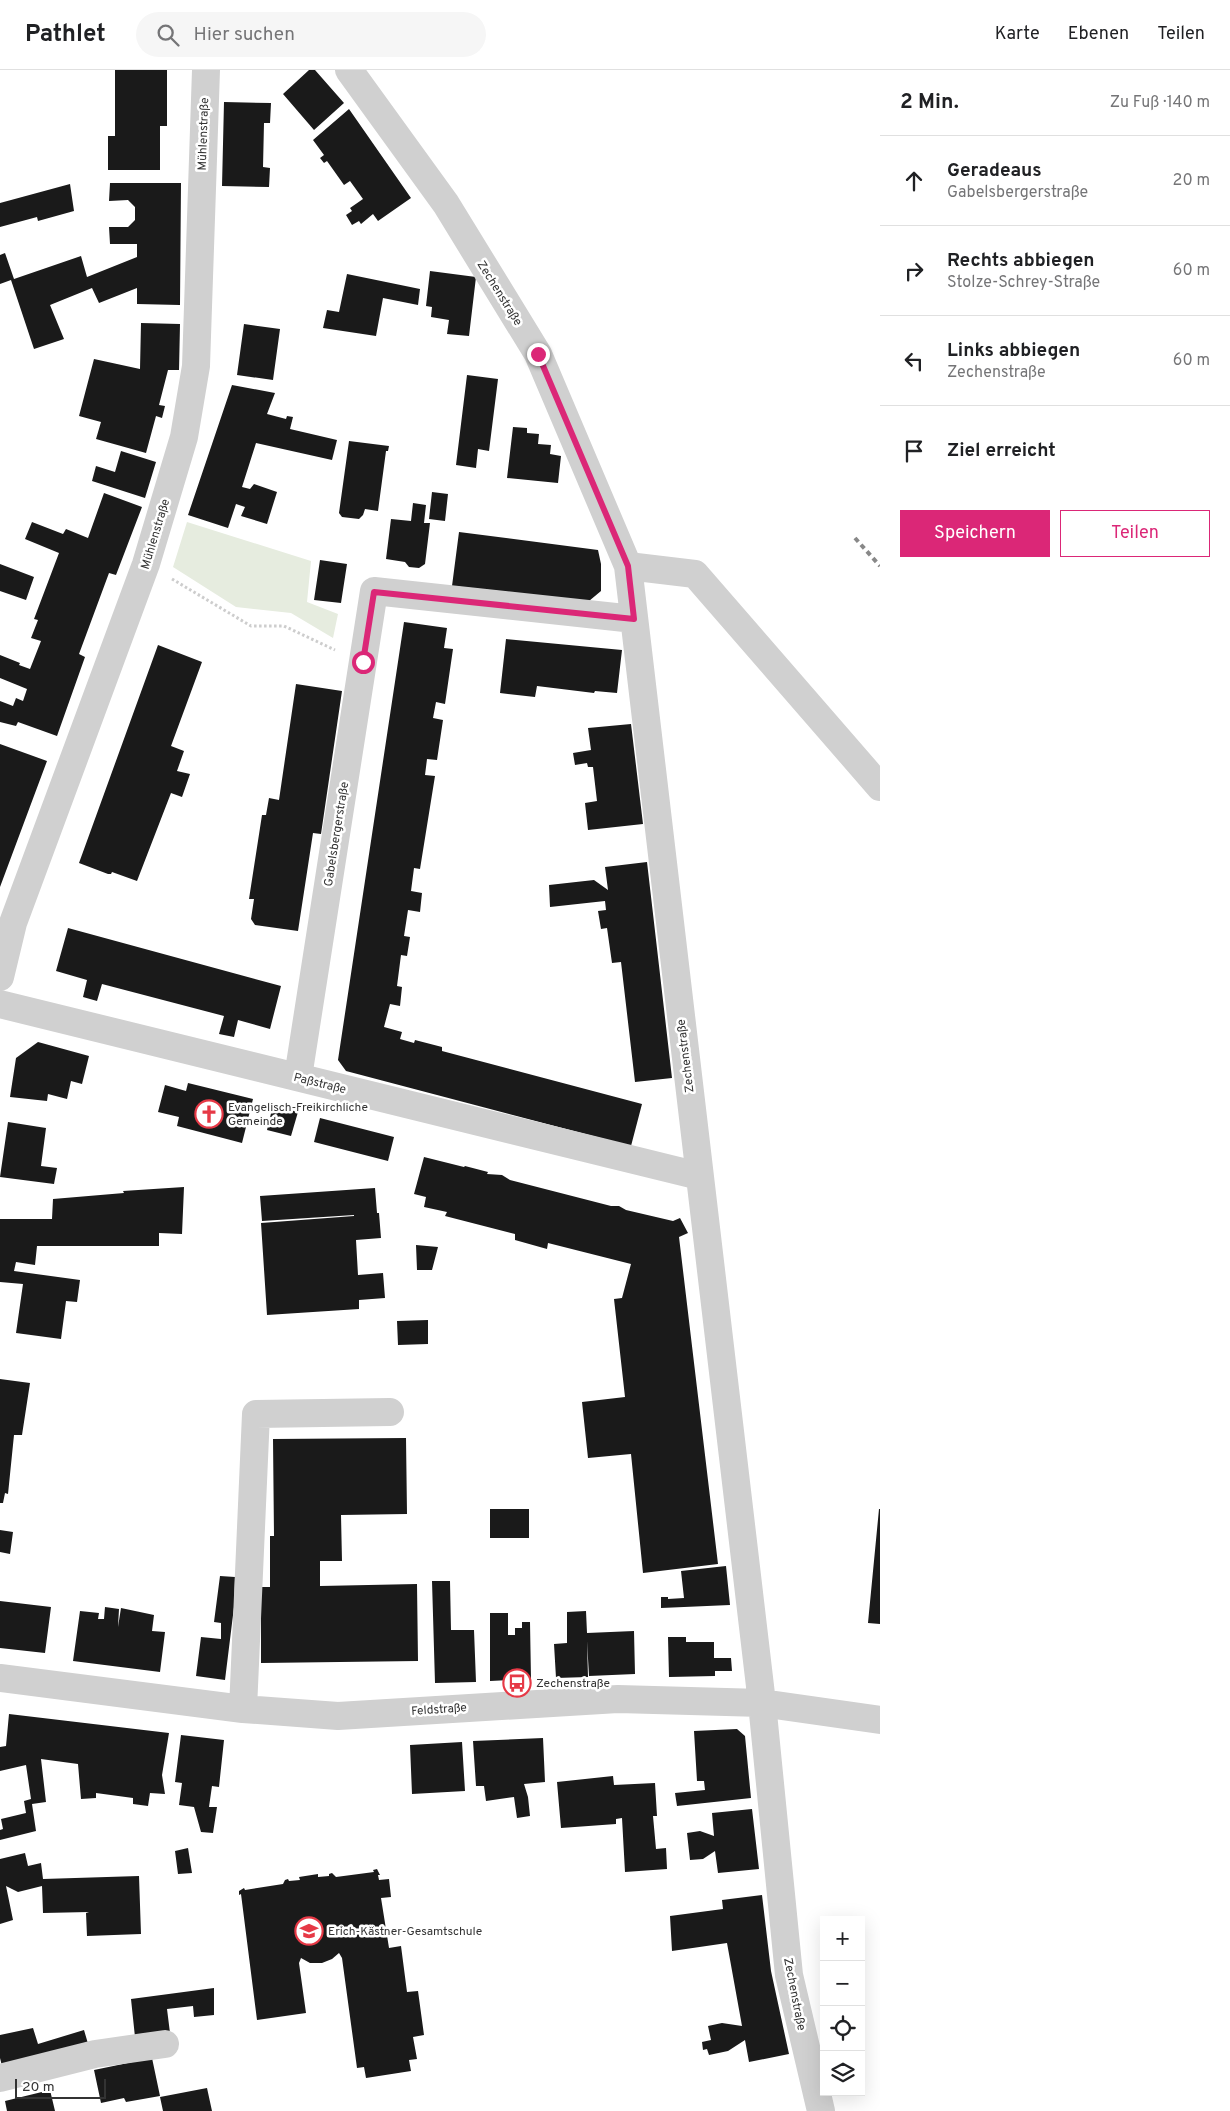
<!DOCTYPE html>
<html lang="de">
<meta charset="utf-8">
<style>
body{margin:0;font-family:Overpass,sans-serif;background:#f6f6f6;color:#202124}
.controls{position:absolute;right:15px;bottom:15px;display:grid;overflow:hidden;border-radius:0px;box-shadow:0 5px 20px #0002}
.controls button{width:45px;height:45px;display:grid;place-items:center;padding:0;border:0;border-bottom:1px solid #e0e0e0;background:#fff;color:#202124;font:25px sans-serif}
.scale{position:absolute;left:15px;bottom:12px;width:91px;box-sizing:border-box;padding-left:5px;border:2px solid #333;border-top:0;font-size:14px;line-height:18px;white-space:nowrap;color:#333;-webkit-text-stroke:4px #fff;paint-order:stroke}
.stop{position:absolute;width:15px;height:15px;margin:-11px;border:4px solid #db2777;border-radius:50%;background:#fff}
.stop.end{background:#db2777;border-color:#fff;box-shadow:0 1px 5px #0008}
.list{margin:0;padding:0;list-style:none}
h2{display:flex;justify-content:space-between;align-items:center;height:65px;margin:0;padding:0 20px;font-size:21px}
h2 small{font-size:16px;font-weight:400;color:#757577}
.list li{display:grid;grid-template-columns:32px 1fr auto;gap:15px;align-items:center;box-sizing:border-box;height:90px;padding:0 20px;border-top:1px solid #e0e0e0}
.list b{display:block;font-size:19px;white-space:nowrap}
.list p{margin:0;font-size:16px;white-space:nowrap;color:#757577}
.list em{font-size:16px;font-style:normal;color:#757577}
.actions{display:flex;gap:10px;padding:15px 20px}
.actions a{flex:1;padding:11px 0;border:1px solid #db2777;border-radius:0px;text-align:center;font-size:18px;color:#db2777}
.actions .main{background:#db2777;color:#fff}
.icon{flex:none;width:28px;height:28px;fill:none;stroke:currentColor;stroke-width:2;stroke-linecap:round;stroke-linejoin:round}
.map{position:relative;flex:none;width:880px;height:2041px;overflow:hidden}
header{display:flex;align-items:center;gap:30px;box-sizing:border-box;height:70px;padding:0 25px;background:#fff;border-bottom:1px solid #e0e0e0}
header strong{font-size:24px}
nav{display:flex;gap:28px;margin-inline-start:auto;font-size:18px}
.search{width:350px;height:45px;background:#f6f6f6;display:flex;align-items:center;gap:12px;box-sizing:border-box;padding:0 18px;border-radius:28px;color:#757577;font-size:19px}
main{display:flex}
aside{flex:1;background:#fff}
.map>svg:first-child{display:block}
</style>
<header>
<strong>Pathlet</strong>
<div class="search"><svg class="icon" aria-label="search" viewBox="0 0 24 24"><circle cx="10" cy="10" r="6"/><path d="M15 15l6 6"/></svg>Hier suchen</div>
<nav><a>Karte</a><a>Ebenen</a><a>Teilen</a></nav>
</header>
<main>
<div class="map">
<svg width="880" height="2041" viewBox="0 0 880 2041">
<rect width="100%" height="100%" fill="#fff"/>
<path fill="#e6ecdf" d="M187,452L311,491L307,532L338,544L333,568L291,543L236,537L173,497Z"/>
<path fill="#1a1a1a" d="M115,0H167V56H160V100H108V66H115Z
M309,0H315L344,33L314,60L283,24Z
M224,32L271,33L270,53H264L263,97L270,98L269,117L222,116Z
M349,39L411,128L378,151L373,144L361,154L359,151L352,155L346,145L352,141L350,138L363,129L350,111L344,115L327,91L324,93L320,88L324,85L313,70Z
M110,113H181L180,235L137,234V218L99,233L92,218L50,235L64,269L34,279L11,210L0,214V185L5,183L14,209L81,186L87,207L137,187V174H110L109,157H128L135,150V137L128,130L109,131Z
M70,114L74,141L38,151L37,147L0,157V133Z
M430,201L476,207L469,266L447,264L449,250L431,247L432,237L426,236Z
M347,204L420,219L418,235L383,228L376,266L323,258L327,240L339,242Z
M141,253L180,254L179,300H168L159,335L165,336L162,348L156,346L146,383L96,369L101,352L79,346L94,289L140,299Z
M244,254L280,259L273,310L237,305Z
M467,305L498,309L489,381L478,379L476,398L456,395Z
M232,315L275,323L267,344L286,349L287,346L293,347L290,359L337,370L332,390L256,373L242,417L250,419L254,414L277,422L267,454L241,446L245,437L236,434L228,458L188,445Z
M513,357L527,358V363L539,364L538,374L551,375L550,384L561,386L558,413L507,408Z
M349,371L389,376L388,381H386L378,441L365,439L363,445L359,449L342,447L339,443Z
M121,381L156,392L145,428L92,411L96,396L115,402Z
M432,422L448,424L445,451L429,449Z
M104,423L142,437L116,505L109,503L79,584L85,587L57,666L18,652L16,656L0,652V631L13,636L16,628L23,631L27,619L0,608V585L20,593L19,595L30,599L41,571L31,568L38,550L34,549L59,483L25,469L32,452L63,464L66,459L88,468Z
M413,433L426,435L424,453H430L425,494L419,498L409,497L405,492L386,489L391,449L411,451Z
M459,462L598,480L601,494V521L589,531L452,516Z
M320,490L347,494L341,533L314,530Z
M0,494L34,507L26,530L0,521Z
M404,552L447,558L444,578L453,579L445,634L436,632L433,648L443,650L437,690L427,689L425,705L435,706L420,799L414,798L411,821L422,823L420,842L408,840L404,866L410,867L407,886L401,885L397,916L402,917L400,936L390,934L384,957L402,962L400,969L414,973L415,970L442,977V981L642,1034L631,1076L346,1001L338,990Z
M506,569L622,580L617,623L595,621L594,623L537,616L535,627L500,623Z
M158,575L202,592L171,676L184,681L177,701L190,704L182,727L171,723L137,811L112,802L111,804H108L79,793Z
M296,614L342,621L321,764L313,763L298,861L255,855L251,849L254,829H249L262,745H266L269,728L279,730Z
M631,654L643,754L588,760L585,733L597,731L593,697H588L587,693L575,695L573,683L591,680L588,658Z
M0,674L47,691L0,817Z
M647,792L672,1008L635,1012L621,892L612,893L607,858L601,859L598,841L606,840L605,831L550,837L549,815L594,810L608,820L605,797Z
M68,858L281,916L270,959L238,950L234,967L219,964L224,946L102,914L97,931L83,927L87,910L56,901Z
M38,972L89,986L82,1014L71,1011L67,1029L48,1024L47,1031L10,1027L16,988Z
M188,1013L253,1029L242,1073L177,1056L179,1047L158,1042L165,1015L186,1021Z
M273,1035L298,1042L291,1066L267,1060Z
M320,1048L394,1067L388,1091L314,1072Z
M8,1052L46,1058L41,1096L57,1098L54,1114L0,1107Z
M424,1087L464,1097L465,1096L488,1102L487,1104L502,1105L510,1110L611,1136H619L626,1140L673,1151L680,1148L688,1163L679,1167L718,1494L643,1503L631,1384L588,1388L582,1332L625,1327L614,1229L622,1228L631,1194L548,1173L547,1179L515,1170V1164L445,1146L447,1142L424,1137L426,1127L414,1124Z
M184,1117L182,1164L159,1163V1176H37L35,1195L16,1192L14,1201L80,1210L77,1232L66,1231L61,1269L16,1263L23,1214L0,1212V1149H52L53,1129L124,1123L123,1121Z
M375,1118L377,1143H379L381,1168L356,1170L358,1205L383,1203L385,1228L359,1230V1239L267,1245L261,1153L354,1146V1145L262,1151L260,1126Z
M416,1175L438,1177L432,1200H417Z
M428,1250V1274L398,1275L397,1251Z
M0,1309L30,1313L22,1365H14L8,1424L5,1423L3,1433H0Z
M406,1368L407,1444L341,1445L342,1491H320V1516L417,1514L418,1591L261,1593V1517H270V1466H274L273,1369Z
M490,1439H529V1468H490Z
M879,1439H880V1554L868,1553Z
M0,1460L13,1462L10,1484L0,1482Z
M726,1496L730,1535L661,1538V1527H668V1529L684,1528L681,1501Z
M220,1506L235,1507L234,1537L225,1610L196,1606L201,1567L221,1569V1553L214,1552Z
M432,1511H450L451,1560H474L476,1612L435,1613Z
M0,1531L51,1537L45,1583L0,1578Z
M105,1537L119,1539L118,1557L121,1538L154,1545L152,1561L165,1562L160,1602L73,1591L80,1541L99,1543L98,1549H104Z
M586,1541L587,1563L634,1561L635,1604L589,1606L587,1571L588,1607L556,1608L554,1574L567,1573V1542Z
M490,1543H508V1565H515V1558H522V1552H530L531,1609L490,1611Z
M668,1567H686V1572H714V1588H731L732,1601H715V1606L669,1607Z
M9,1644L169,1663L162,1705L165,1724L150,1723L148,1736L133,1734V1728L96,1723V1728L81,1729L78,1694L41,1689L46,1732L32,1734L36,1761L0,1770V1760L3,1759L1,1749L26,1743L24,1731L31,1729L26,1695L0,1701V1677L6,1676Z
M737,1659L745,1666L751,1728L677,1736L675,1723L705,1720L704,1711H697L694,1661Z
M181,1665L224,1670L219,1717L212,1716L209,1737H217L213,1763L201,1762L194,1737L179,1735L182,1713L175,1712Z
M543,1668L545,1712L524,1714L528,1727L530,1746L517,1748L514,1727L486,1731L484,1716H476L473,1671Z
M462,1672L465,1721L412,1724L410,1675Z
M613,1706L614,1715L655,1713L657,1746H653L656,1779L666,1778L667,1799L625,1802L622,1748L616,1749V1754L561,1758L557,1712Z
M752,1739L759,1799L718,1803L715,1781L703,1789L690,1790L687,1763L700,1761L714,1766L712,1743Z
M188,1778L192,1803L178,1804L175,1781Z
M25,1783L28,1796L41,1793L43,1809L139,1806L141,1864L87,1866L86,1843L89,1842L43,1843L42,1816L18,1822L6,1816L13,1850L0,1854V1789Z
M377,1799L380,1805H378L379,1810L389,1809L391,1827L381,1828L389,1878L401,1876L407,1922L418,1921L424,1965L413,1967L417,1989L409,1990L411,2001L366,2008L364,1997L357,1998L342,1888L339,1883L332,1889L322,1893H310L301,1888L299,1893L306,1943L257,1950L241,1824L239,1825V1821L244,1818L245,1820L283,1814L285,1810L288,1809L289,1811L300,1810L299,1807L318,1804V1807L329,1806V1804L332,1803L336,1807L374,1802L373,1800Z
M762,1825L771,1901L789,1984L749,1992L745,1970L728,1981L709,1985L707,1979L703,1980L702,1972L711,1970L708,1956L722,1953L742,1956L727,1873L672,1881L670,1846L723,1839L722,1830Z
M214,1918V1945L194,1947L193,1936L167,1939L170,1963L135,1967L131,1929Z
M33,1958L38,1974L84,1960L89,1977L3,2000L0,1988V1965Z
M152,1988L160,2026L126,2032L124,2028L101,2033L94,2000Z
M207,2018L212,2041H163L160,2027Z
M50,2020L55,2041H7L5,2031Z"/>
<g fill="none" stroke-linecap="round" stroke-linejoin="round">
<path stroke="#cdcdcd" stroke-width="3" stroke-dasharray="2.5 2.5" stroke-linecap="butt" d="M172,509L251,556H284L335,580"/>
<path stroke="#d0d0d0" stroke-width="28" d="M349,0L446,134L538,284L628,496L762,1633L789,1905L821,2041
M628,496L695,504L880,717
M0,907L13,853L146,494L184,367L196,296L206,0
M0,934L699,1106
M298,1007L374,521L634,549
M0,1608L243,1639L338,1646L618,1629L762,1633L880,1650
M243,1639L256,1344L390,1342
M0,2008L95,1984L165,1974"/>
<path stroke="#888" stroke-width="4" stroke-dasharray="5 4" stroke-linecap="butt" d="M855,468L880,496"/>
</g>
<g fill="none" stroke-linecap="round" stroke-linejoin="round">
<path stroke="#db2777" stroke-width="6" d="M363,592L374,522L634,549L628,496L538,284"/>
</g>
<defs>
<g id="church-ring" transform="scale(1.4375)"><circle r="9.5" fill="#fff" stroke="#e63946" stroke-width="1.5"/><path d="M-1.2-6h2.4v3.5h3.3v2.4h-3.3V6h-2.4V-.1h-3.3v-2.4h3.3Z" fill="#e63946"/></g>
<g id="bus-ring" transform="scale(1.4375)"><circle r="9.5" fill="#fff" stroke="#e63946" stroke-width="1.5"/><path d="M-5-6H5V4H4V6H2V4H-2V6H-4V4H-5ZM-3.5-4V0h7V-4ZM-3.5 1.2v1.5H-2V1.2ZM2 1.2v1.5H3.5V1.2Z" fill="#e63946"/></g>
<g id="school-ring" transform="scale(1.4375)"><circle r="9.5" fill="#fff" stroke="#e63946" stroke-width="1.5"/><path d="M0-5L7-2L0 1L-7-2ZM-4 1L0 2.5L4 1V4Q0 6-4 4Z" fill="#e63946"/></g>
</defs>
<g fill-rule="evenodd">
<use href="#church-ring" x="209" y="1044"/>
<use href="#bus-ring" x="517" y="1613"/>
<use href="#school-ring" x="309" y="1861"/>
</g>
<g text-anchor="middle" stroke-width="5" stroke-linejoin="round" paint-order="stroke">
<g font-size="12" fill="#333" stroke="#fff">
<text transform="translate(203 64) rotate(-88)" y="4">Mühlenstraße</text>
<text transform="translate(500 223) rotate(58)" y="4">Zechenstraße</text>
<text transform="translate(155 464) rotate(-73)" y="4">Mühlenstraße</text>
<text transform="translate(336 764) rotate(-81)" y="4">Gabelsbergerstraße</text>
<text transform="translate(685 986) rotate(-97)" y="4">Zechenstraße</text>
<text transform="translate(320 1013) rotate(14)" y="4">Paßstraße</text>
<text transform="translate(439 1639) rotate(-4)" y="4">Feldstraße</text>
<text transform="translate(795 1924) rotate(79)" y="4">Zechenstraße</text>
</g>
<g font-size="12" fill="#333" stroke="#fff" text-anchor="start">
<text x="228" y="1041">Evangelisch-Freikirchliche<tspan x="228" dy="14">Gemeinde</tspan></text>
<text x="536" y="1617">Zechenstraße</text>
<text x="328" y="1865">Erich-Kästner-Gesamtschule</text>
</g>
</g>
</svg>
<div class="controls">
<button>+</button>
<button>−</button>
<button><svg class="icon" aria-label="locate" viewBox="0 0 24 24"><circle cx="12" cy="12" r="6"/><path d="M12 2v4M12 18v4M2 12h4M18 12h4"/></svg></button>
<button><svg class="icon" aria-label="layers" viewBox="0 0 24 24"><path d="M12 4l9 5-9 5-9-5zM3 14l9 5 9-5"/></svg></button>
</div>
<div class="scale">20 m</div>
<div class="stop" style="left:363px;top:592px"></div>
<div class="stop end" style="left:538px;top:284px"></div>
</div>
<aside>
<h2>2 Min.<small>Zu Fuß · 140 m</small></h2>
<ul class="list">
<li><svg class="icon" aria-label="ahead" viewBox="0 0 24 24"><path d="M12 20V5M6 11l6-6 6 6"/></svg><div><b>Geradeaus</b><p>Gabelsbergerstraße</p></div><em>20 m</em></li>
<li><svg class="icon" aria-label="right" viewBox="0 0 24 24"><path d="M7 20v-9h11M14 6l5 5-5 5"/></svg><div><b>Rechts abbiegen</b><p>Stolze-Schrey-Straße</p></div><em>60 m</em></li>
<li><svg class="icon" aria-label="left" viewBox="0 0 24 24"><path d="M17 20v-9H6M10 6l-5 5 5 5"/></svg><div><b>Links abbiegen</b><p>Zechenstraße</p></div><em>60 m</em></li>
<li><svg class="icon" aria-label="arrive" viewBox="0 0 24 24"><path d="M6 21V4h12l-3 4 3 4H6"/></svg><div><b>Ziel erreicht</b></div></li>
</ul>
<div class="actions"><a class="main">Speichern</a><a>Teilen</a></div>
</aside>
</main>
